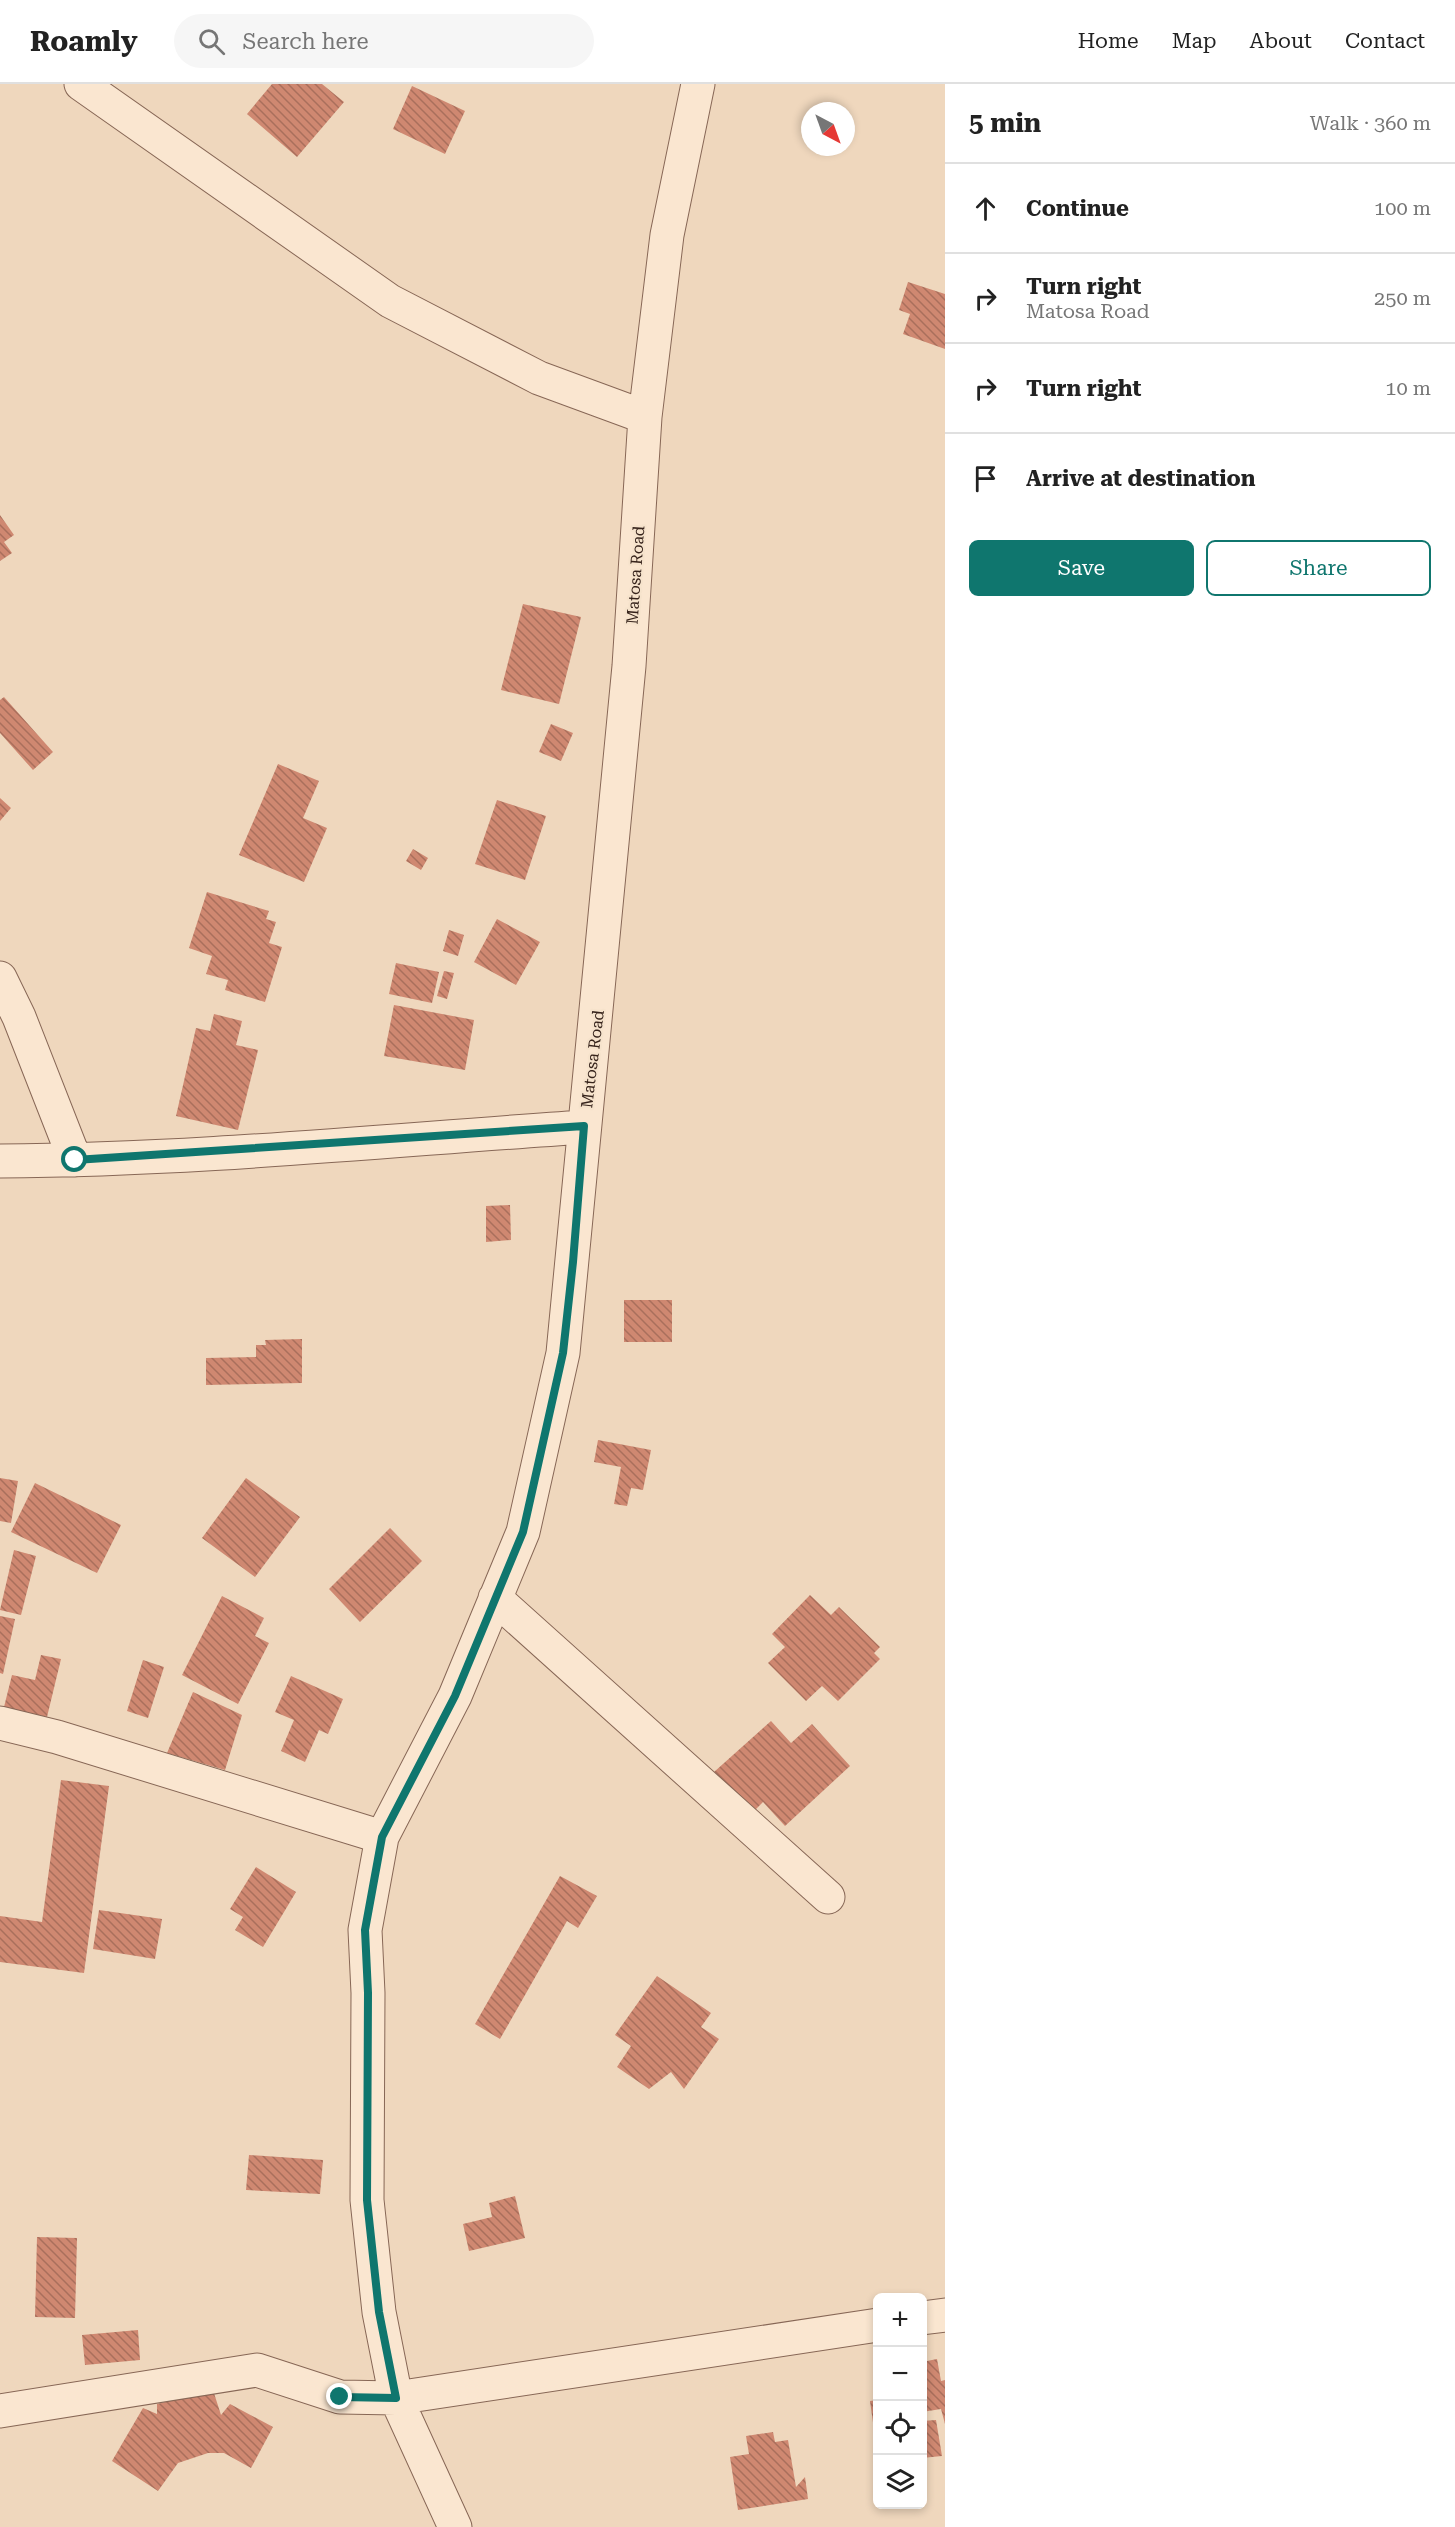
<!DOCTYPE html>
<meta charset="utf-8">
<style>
body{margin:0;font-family:"Roboto Serif",serif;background:#f6f6f6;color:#222}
.controls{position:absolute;right:18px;bottom:18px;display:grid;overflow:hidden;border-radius:9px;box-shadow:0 3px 9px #0003}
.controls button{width:54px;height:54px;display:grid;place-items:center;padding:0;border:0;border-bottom:2px solid #e0e0e0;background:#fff;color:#222;font:30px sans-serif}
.compass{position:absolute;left:801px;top:18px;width:54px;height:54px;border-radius:50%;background:#fff;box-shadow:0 3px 9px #0003;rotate:139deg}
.stop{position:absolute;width:18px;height:18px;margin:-14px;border:4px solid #0f766e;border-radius:50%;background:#fff}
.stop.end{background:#0f766e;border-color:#fff;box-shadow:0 2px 6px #0008}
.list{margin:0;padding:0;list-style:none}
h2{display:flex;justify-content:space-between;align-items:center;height:78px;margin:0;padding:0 24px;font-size:26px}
h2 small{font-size:20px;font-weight:400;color:#767676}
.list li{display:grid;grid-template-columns:39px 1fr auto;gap:18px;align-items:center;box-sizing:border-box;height:90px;padding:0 24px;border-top:2px solid #e0e0e0}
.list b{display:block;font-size:22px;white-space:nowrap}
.list p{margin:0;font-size:20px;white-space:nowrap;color:#767676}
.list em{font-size:20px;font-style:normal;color:#767676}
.actions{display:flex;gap:12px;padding:18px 24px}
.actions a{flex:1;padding:14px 0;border:2px solid #0f766e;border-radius:9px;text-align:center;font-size:21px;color:#0f766e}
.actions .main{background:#0f766e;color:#fff}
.icon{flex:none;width:33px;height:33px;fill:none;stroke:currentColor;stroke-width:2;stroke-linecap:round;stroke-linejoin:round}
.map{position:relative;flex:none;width:945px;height:2443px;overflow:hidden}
header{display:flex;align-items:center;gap:36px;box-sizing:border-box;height:84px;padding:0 30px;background:#fff;border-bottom:2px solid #e0e0e0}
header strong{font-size:28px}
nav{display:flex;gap:33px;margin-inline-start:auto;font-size:21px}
.search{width:420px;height:54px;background:#f6f6f6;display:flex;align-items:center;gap:15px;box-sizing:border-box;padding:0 21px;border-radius:33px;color:#767676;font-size:22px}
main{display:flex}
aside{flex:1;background:#fff}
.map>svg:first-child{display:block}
</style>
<header>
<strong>Roamly</strong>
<div class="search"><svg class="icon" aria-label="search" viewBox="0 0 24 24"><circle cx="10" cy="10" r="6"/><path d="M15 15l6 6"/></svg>Search here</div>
<nav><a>Home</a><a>Map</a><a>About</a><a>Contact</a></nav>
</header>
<main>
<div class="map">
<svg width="945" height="2443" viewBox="0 0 945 2443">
<defs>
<pattern id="building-back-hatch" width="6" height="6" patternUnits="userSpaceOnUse" patternTransform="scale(1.5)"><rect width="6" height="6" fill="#cf8871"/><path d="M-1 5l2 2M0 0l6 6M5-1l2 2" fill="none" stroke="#a96f5c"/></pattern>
</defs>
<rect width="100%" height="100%" fill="#efd7bd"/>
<path fill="url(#building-back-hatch)" d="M272,0H322L344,18L297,73L247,30Z
M412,2L465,27L445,70L393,45Z
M908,198L945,210V265L903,250L910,230L899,226Z
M0,431L14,451L4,458L12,469L0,477Z
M523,520L581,533L559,620L501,606Z
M4,613L53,668L33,686L0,649V616Z
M551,640L573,649L561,677L539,668Z
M278,680L319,697L303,734L327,744L304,798L239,771Z
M0,714L11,724L0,737Z
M497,716L546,732L525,796L475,780Z
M413,765L428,774L421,786L406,777Z
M207,808L269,827L266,835L276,838L269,859L282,863L265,918L225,906L228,896L206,890L212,872L189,864Z
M497,835L540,858L516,901L474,878Z
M449,846L464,851L458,872L443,867Z
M396,879L439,888L432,919L389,910Z
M444,887L454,889L447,915L437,912Z
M394,921L474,936L465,986L384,972Z
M214,930L242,937L236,961L258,966L238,1046L176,1032L196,944L210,947Z
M510,1121L511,1156L486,1158V1122Z
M624,1216H672V1258H624Z
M302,1255V1299L206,1301V1274L256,1273V1261H266L265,1256Z
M598,1356L651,1366L643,1406L631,1404L627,1422L614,1420L621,1383L594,1378Z
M0,1394L18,1397L11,1439L0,1437Z
M246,1394L300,1433L255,1493L202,1454Z
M35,1399L121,1441L97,1489L11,1448Z
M390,1444L422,1477L360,1538L329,1505Z
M14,1466L36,1472L21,1531L0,1526Z
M810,1511L831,1531L839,1523L880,1563L874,1569L880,1575L838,1617L822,1602L806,1617L768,1579L785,1563L772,1550Z
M222,1512L264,1534L255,1552L269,1559L238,1620L182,1591Z
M0,1532L15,1535L3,1590L0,1589Z
M41,1571L61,1575L47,1633L4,1623L12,1591L35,1596Z
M143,1576L164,1583L148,1634L127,1627Z
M291,1592L343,1615L328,1650L319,1646L305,1678L281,1667L294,1636L275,1628Z
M193,1608L242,1631L225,1686L167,1669Z
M771,1637L791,1659L812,1640L850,1682L785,1742L763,1718L752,1729L714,1688Z
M61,1696L109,1702L84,1889L0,1878V1832L42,1838Z
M256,1783L296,1808L263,1863L235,1846L243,1833L230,1825Z
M560,1792L597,1812L578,1844L567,1837L500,1955L475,1940Z
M99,1826L162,1835L155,1875L93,1865Z
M657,1892L711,1929L701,1943L719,1955L684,2005L671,1988L649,2005L617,1983L631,1962L615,1951Z
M249,2071L323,2076L320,2110L246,2106Z
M515,2112L525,2154L469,2167L463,2140L492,2133L489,2119Z
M37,2153L77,2154L75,2234L35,2233Z
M138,2246L140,2276L85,2281L82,2251Z
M937,2275L941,2297L945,2296V2340L941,2325L922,2328V2278Z
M213,2306L221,2331L230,2320L273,2343L251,2384L224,2369H208L178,2379L158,2407L112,2377L143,2324L157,2330V2320Z
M878,2316V2354L875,2353L870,2317Z
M936,2336L942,2372L922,2374V2337Z
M773,2348L775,2358L788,2356L796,2403L805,2393L808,2415L738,2426L730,2373L749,2370L746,2352Z"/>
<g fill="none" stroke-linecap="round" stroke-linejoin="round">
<g stroke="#876756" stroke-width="35">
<path id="minor" d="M81,0L390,217L539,294L645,333
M0,894L19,933L75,1076
M0,1077C195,1076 390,1056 584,1043
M495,1514L828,1813
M0,1639L57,1653L382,1753
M922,2234L945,2231
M0,2327L257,2286L340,2313L396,2314L878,2241
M455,2443L396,2314L379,2228L367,2116L368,1909L365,1846L382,1753L455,1612L523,1448L563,1269L629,582L645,333L667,151L698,0"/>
</g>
<use href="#minor" stroke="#fae6d0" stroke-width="33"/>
</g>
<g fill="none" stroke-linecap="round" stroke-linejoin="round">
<path stroke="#0f766e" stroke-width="8" d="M75,1076L584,1042L573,1178L563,1269L523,1448L455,1612L382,1753L365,1846L368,1909L367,2116L379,2228L396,2314L340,2313"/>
</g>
<g text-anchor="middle" stroke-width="4.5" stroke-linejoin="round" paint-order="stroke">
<g font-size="16" fill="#36231b" stroke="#f6e3cc">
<text transform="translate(635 491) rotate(-86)" y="6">Matosa Road</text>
<text transform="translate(592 975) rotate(-83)" y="6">Matosa Road</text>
</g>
</g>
</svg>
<div class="controls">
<button>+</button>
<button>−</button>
<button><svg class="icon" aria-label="locate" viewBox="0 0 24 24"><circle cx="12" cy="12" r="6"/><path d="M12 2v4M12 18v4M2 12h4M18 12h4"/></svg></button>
<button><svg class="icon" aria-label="layers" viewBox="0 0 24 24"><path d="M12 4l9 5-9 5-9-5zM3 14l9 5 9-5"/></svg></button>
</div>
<svg class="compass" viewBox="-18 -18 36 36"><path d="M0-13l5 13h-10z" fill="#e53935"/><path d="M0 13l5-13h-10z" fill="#767676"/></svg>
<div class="stop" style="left:75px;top:1076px"></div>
<div class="stop end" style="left:340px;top:2313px"></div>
</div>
<aside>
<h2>5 min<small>Walk · 360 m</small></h2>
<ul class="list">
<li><svg class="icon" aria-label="ahead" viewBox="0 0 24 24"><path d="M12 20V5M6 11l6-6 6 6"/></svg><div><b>Continue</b></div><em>100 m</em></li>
<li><svg class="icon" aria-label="right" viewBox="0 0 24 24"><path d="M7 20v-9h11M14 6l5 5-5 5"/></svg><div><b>Turn right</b><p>Matosa Road</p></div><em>250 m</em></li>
<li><svg class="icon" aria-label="right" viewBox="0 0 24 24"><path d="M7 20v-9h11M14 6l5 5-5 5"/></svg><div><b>Turn right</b></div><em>10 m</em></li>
<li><svg class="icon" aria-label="arrive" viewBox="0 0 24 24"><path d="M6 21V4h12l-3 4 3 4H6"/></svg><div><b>Arrive at destination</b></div></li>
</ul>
<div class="actions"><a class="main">Save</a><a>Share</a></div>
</aside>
</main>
